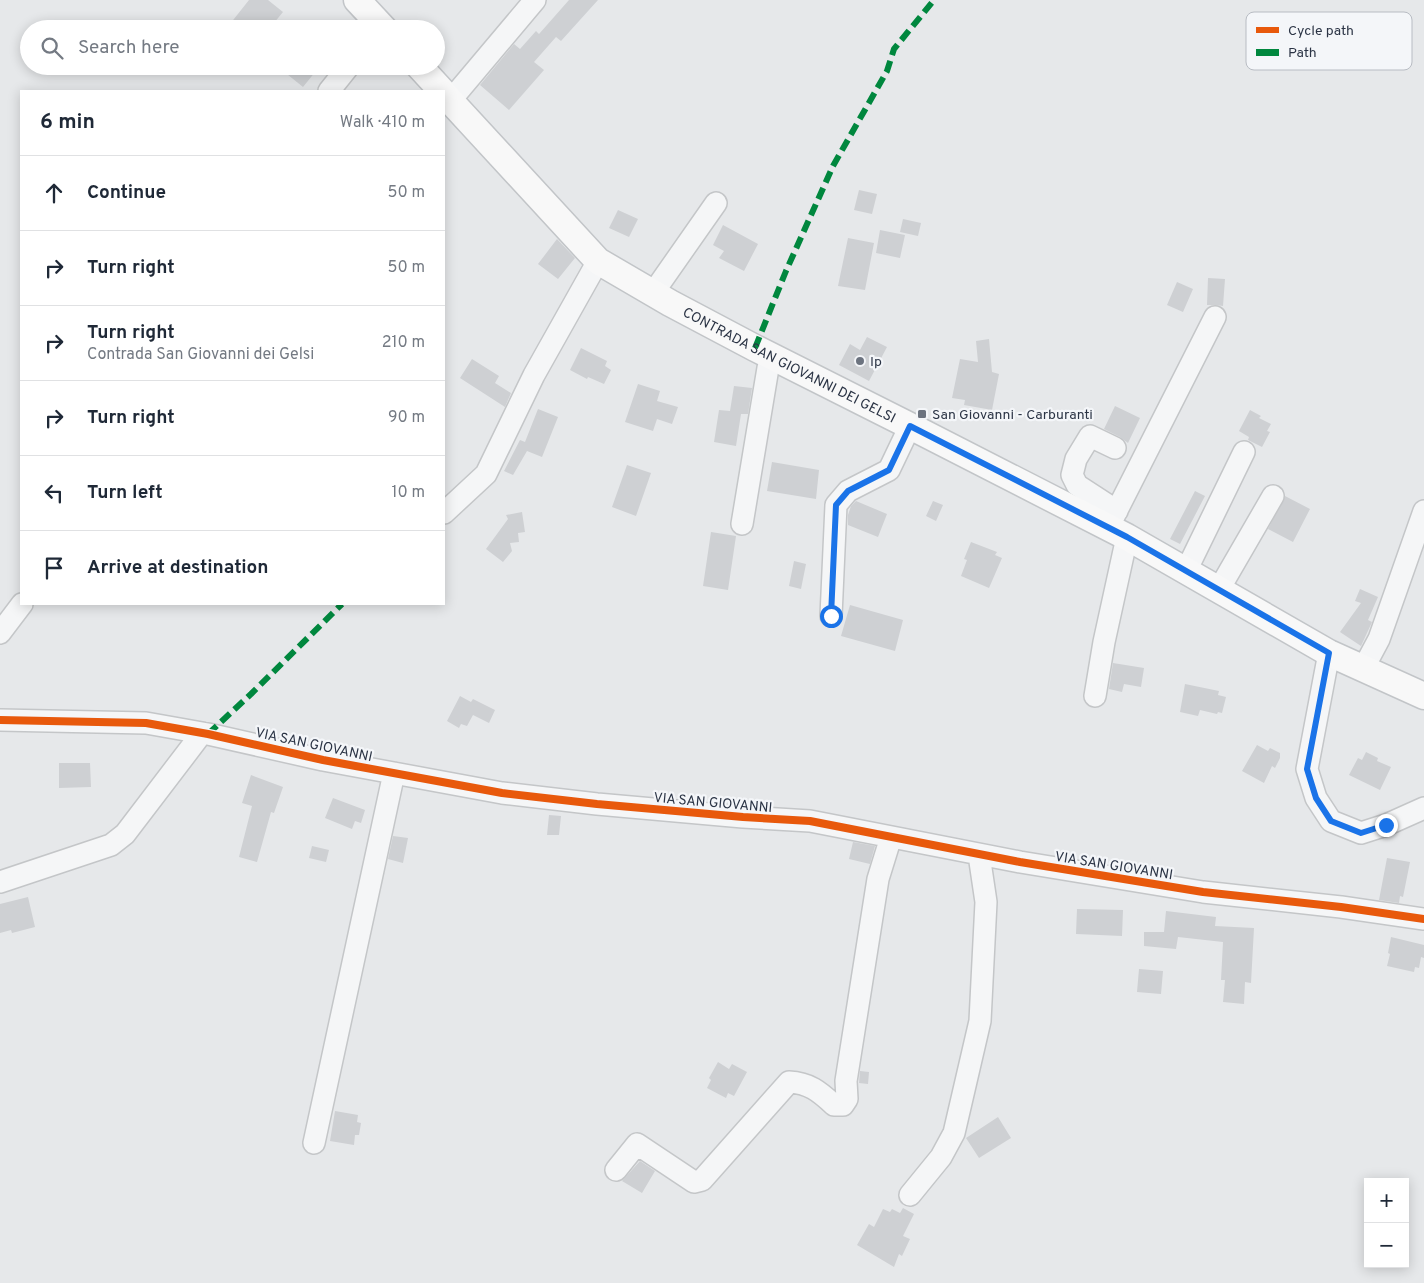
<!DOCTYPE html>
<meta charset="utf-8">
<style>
body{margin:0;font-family:Overpass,sans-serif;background:#f6f6f7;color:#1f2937}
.controls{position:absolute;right:15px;bottom:15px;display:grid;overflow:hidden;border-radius:0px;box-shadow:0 2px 12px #0003}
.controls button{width:45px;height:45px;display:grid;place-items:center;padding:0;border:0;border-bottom:1px solid #e0e1e3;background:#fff;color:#1f2937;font:25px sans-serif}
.stop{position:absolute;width:15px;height:15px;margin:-11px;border:4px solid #1a73e8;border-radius:50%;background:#fff}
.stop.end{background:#1a73e8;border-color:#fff;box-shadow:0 1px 5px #0008}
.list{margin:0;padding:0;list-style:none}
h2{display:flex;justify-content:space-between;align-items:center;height:65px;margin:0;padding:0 20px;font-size:21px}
h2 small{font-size:16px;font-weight:400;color:#747a83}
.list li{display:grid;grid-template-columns:32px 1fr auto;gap:15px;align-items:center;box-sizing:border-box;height:75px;padding:0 20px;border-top:1px solid #e0e1e3}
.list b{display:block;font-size:19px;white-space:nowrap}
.list p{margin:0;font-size:16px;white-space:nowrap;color:#747a83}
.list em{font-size:16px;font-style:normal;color:#747a83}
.icon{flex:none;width:28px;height:28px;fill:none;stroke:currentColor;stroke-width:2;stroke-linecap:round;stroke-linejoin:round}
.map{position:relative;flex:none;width:1424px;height:1283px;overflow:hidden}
.search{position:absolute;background:#fff;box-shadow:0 2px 12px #0003;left:20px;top:20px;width:425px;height:55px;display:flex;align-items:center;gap:12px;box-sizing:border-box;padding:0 18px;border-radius:28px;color:#747a83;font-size:19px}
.panel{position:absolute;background:#fff;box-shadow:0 2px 12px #0003;left:20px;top:90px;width:425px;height:515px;border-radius:0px}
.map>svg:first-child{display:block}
</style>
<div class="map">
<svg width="1424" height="1283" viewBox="0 0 1424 1283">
<rect width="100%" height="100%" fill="#e6e8ea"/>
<path fill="#ced0d3" d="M249,0H268L283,12L269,29H226Z
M569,0H598L561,41L556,37L534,62L544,70L509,110L480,85L514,44L520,49L536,31L539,34Z
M277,66H320L303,87Z
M859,190L877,194L872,214L854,210Z
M618,210L638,219L629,237L609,228Z
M903,219L921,223L918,236L900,232Z
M723,225L758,244L744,271L719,258L724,251L713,245Z
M880,230L905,235L900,258L876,253Z
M848,238L874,243L865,290L838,286Z
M557,239L575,258L558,279L538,264Z
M1208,278L1225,279L1223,306L1215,305H1207Z
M1177,282L1193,289L1183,312L1167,305Z
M867,337L887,347L869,381L839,365L850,344L860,350Z
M989,339L992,372L999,374L992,410L964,405L965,400L952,398L960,359L978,362L976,341Z
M581,348L607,361L605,366L611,370L604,384L588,377L587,379L570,370Z
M472,359L499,376L495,383L511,393L505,407L460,378Z
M638,384L660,391L657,401L678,407L672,424L657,419L653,431L625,422Z
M734,386L752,388L748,414H741L736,446L714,442L719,410L730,411Z
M1115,406L1140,418L1128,443L1120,437L1104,429Z
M538,409L558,417L542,457L527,451L513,475L504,471L520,440L525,442Z
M1250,410L1261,416L1259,418L1271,424L1267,431L1270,432L1262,447L1248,440L1249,437L1239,431Z
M772,462L819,470L816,499L767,491Z
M627,465L651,473L636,516L612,507Z
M1195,491L1205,496L1180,544L1170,539Z
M1285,496L1310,509L1293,542L1268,529Z
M856,501L887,514L878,537L848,525V515L851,506Z
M933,501L943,505L936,521L926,516Z
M522,512L525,532L518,533L519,542L510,543L512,551L503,562L486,549L508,519L506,515Z
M711,532L736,536L728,590L703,586Z
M971,542L997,552L995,555L1002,558L989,588L961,576L967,560L964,559Z
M794,561L806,564L801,589L789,586Z
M1360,589L1378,597L1368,620L1372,622L1361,646L1340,632L1361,603L1355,601Z
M850,605L903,620L895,651L841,636Z
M1113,663L1144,668L1141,687L1124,684L1122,692L1109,689Z
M1185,684L1219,691L1218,695L1226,697L1222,713L1218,712L1217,714L1200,710L1198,716L1180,712Z
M460,696L471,702L473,699L495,710L489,723L473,715L467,726L461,724L459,728L447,721Z
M1257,745L1268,751L1270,748L1280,753V758L1275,768L1272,766L1264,783L1242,771Z
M1366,752L1378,758L1377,761L1391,767L1380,790L1349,775L1358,758L1362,760Z
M59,763H90L91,787L59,788Z
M251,775L283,787L274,813L271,812L257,862L239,857L252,806L242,803Z
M333,798L365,810L361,823L355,821L352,829L325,818Z
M549,815L561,816L559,835H547Z
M393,836L408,838L403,863L388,859Z
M853,842L875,846L870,864L849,859Z
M312,846L329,850L326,862L309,858Z
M1387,858L1410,862L1403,897L1400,896L1399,903L1379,900Z
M28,897L35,927L12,933L11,930L0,933V904Z
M1077,909L1123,910L1122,936L1076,934Z
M1166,911L1216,917L1215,926L1254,928L1251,983L1245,982L1244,1004L1223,1002L1225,980H1221L1223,942L1178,937L1176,949L1144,946V932H1164Z
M1391,937L1424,945V958L1421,957L1419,968L1415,967L1414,972L1387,966L1390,954L1388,953Z
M1139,969L1163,971L1161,994L1137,992Z
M718,1062L729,1069L732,1064L747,1072L734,1096L728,1093L726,1098L707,1088L711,1080L709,1078Z
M860,1071L869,1072L868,1084L859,1083Z
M335,1111L358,1115L357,1122L361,1123L359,1135H355L354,1145L330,1141Z
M998,1117L1011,1138L979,1158L966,1138Z
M640,1161L655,1171L642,1193L622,1181Z
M903,1208L914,1214L903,1236L910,1239L902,1256L899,1254L894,1267L857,1245L869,1224L874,1227L883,1209L890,1212L892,1209L900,1213Z"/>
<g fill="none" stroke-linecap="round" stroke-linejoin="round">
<g stroke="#c4c6c8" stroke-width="24">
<path id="minor" d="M329,91L349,66
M450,101L535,0
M653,293L716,203
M1115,448L1090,436L1076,459L1072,475L1077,485L1117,511
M444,513L486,474L534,375L598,261
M742,524L768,368L774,358
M1108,528L1215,317
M1186,571L1244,452
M1218,591L1273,496
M831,616L836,505L848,491L889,470L910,426
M0,633L22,604
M1329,653L1307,769L1316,798L1331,821L1361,833L1386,825L1424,808
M1363,669L1379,639L1424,511
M1095,696L1104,642L1127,537
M0,720L146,723L208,734L323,760L502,793L597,804L743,817L810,821L1020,862L1203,892L1341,907L1424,919
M0,882L111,845L125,834L202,733
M314,1143L394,773
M616,1170L637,1144L694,1182L702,1180L789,1082C809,1083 819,1091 834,1105H843L847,1099L846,1081L878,879L891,837
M910,1195L941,1157L954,1133L980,1021L986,902L979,855"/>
</g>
<g stroke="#c2c5c8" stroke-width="29">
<g id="major">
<path d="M357,0L384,29"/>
<path d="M419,66L442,91"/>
<path id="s1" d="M444,94L598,261L670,303L755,348L910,426L1127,537L1329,653L1424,696"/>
</g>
</g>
<use href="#minor" stroke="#f5f6f7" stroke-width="21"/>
<use href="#major" stroke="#f8f8f8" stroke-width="26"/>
<path stroke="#00873e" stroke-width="6" stroke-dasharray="12 6" stroke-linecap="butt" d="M755,348L786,271L833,166L887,71L894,49L934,0
M208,734L251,694L342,604"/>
<g stroke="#f4f6f9" stroke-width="11">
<path id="cycleway" d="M0,720L146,723L208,734L323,760L502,793L597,804L743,817L810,821L1020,862L1203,892L1341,907L1424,919"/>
</g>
<use href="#cycleway" stroke="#e8590c" stroke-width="8"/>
</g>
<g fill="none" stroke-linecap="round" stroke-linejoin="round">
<path stroke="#1a73e8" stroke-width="6" d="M831,616L836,505L848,491L889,470L910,426L1127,537L1329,653L1307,769L1316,798L1331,821L1361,833L1386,825"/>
</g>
<g fill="#6c737f" stroke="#f4f6f9" stroke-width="2">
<circle cx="860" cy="361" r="5"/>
<rect x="917" y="409" width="10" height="10" rx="2.5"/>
</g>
<g text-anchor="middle" stroke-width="4.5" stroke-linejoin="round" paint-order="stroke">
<g font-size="14" fill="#2b3445" stroke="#f4f6f9" text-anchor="start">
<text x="870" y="366">Ip</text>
<text x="932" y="419">San Giovanni - Carburanti</text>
</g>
<g font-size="14" fill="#2b3445" stroke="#f4f6f9">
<text dy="5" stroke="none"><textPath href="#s1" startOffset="445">CONTRADA SAN GIOVANNI DEI GELSI</textPath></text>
<text transform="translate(314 744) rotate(12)" y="5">VIA SAN GIOVANNI</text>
<text transform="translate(713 802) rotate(5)" y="5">VIA SAN GIOVANNI</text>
<text transform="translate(1114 865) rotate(9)" y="5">VIA SAN GIOVANNI</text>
</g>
</g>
<rect x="1246" y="12" width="166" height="58" rx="8" fill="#f4f6f9" stroke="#b8bcc3" stroke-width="1"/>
<rect x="1256" y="27" width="23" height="6" fill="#e8590c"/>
<rect x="1256" y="49" width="23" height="7" fill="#00873e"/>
<g font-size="14" fill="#2b3445">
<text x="1288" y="35">Cycle path</text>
<text x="1288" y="57">Path</text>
</g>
</svg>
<div class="controls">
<button>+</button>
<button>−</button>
</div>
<div class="stop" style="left:831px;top:616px"></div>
<div class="stop end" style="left:1386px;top:825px"></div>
<div class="search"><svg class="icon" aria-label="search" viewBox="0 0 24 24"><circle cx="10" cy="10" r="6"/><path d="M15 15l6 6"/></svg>Search here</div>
<section class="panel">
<h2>6 min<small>Walk · 410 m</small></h2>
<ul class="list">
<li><svg class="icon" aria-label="ahead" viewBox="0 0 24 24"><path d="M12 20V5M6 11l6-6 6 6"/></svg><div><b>Continue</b></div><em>50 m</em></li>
<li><svg class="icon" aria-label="right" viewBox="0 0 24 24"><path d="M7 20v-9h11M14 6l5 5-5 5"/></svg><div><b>Turn right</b></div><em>50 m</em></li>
<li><svg class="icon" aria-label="right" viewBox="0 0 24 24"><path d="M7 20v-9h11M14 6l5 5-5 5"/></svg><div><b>Turn right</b><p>Contrada San Giovanni dei Gelsi</p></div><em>210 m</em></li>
<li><svg class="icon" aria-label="right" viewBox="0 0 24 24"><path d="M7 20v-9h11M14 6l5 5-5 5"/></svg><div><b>Turn right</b></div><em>90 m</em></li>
<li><svg class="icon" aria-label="left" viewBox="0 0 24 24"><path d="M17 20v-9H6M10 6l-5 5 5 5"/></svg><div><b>Turn left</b></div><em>10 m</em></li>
<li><svg class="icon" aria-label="arrive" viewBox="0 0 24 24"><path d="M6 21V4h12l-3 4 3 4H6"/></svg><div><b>Arrive at destination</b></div></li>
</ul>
</section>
</div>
